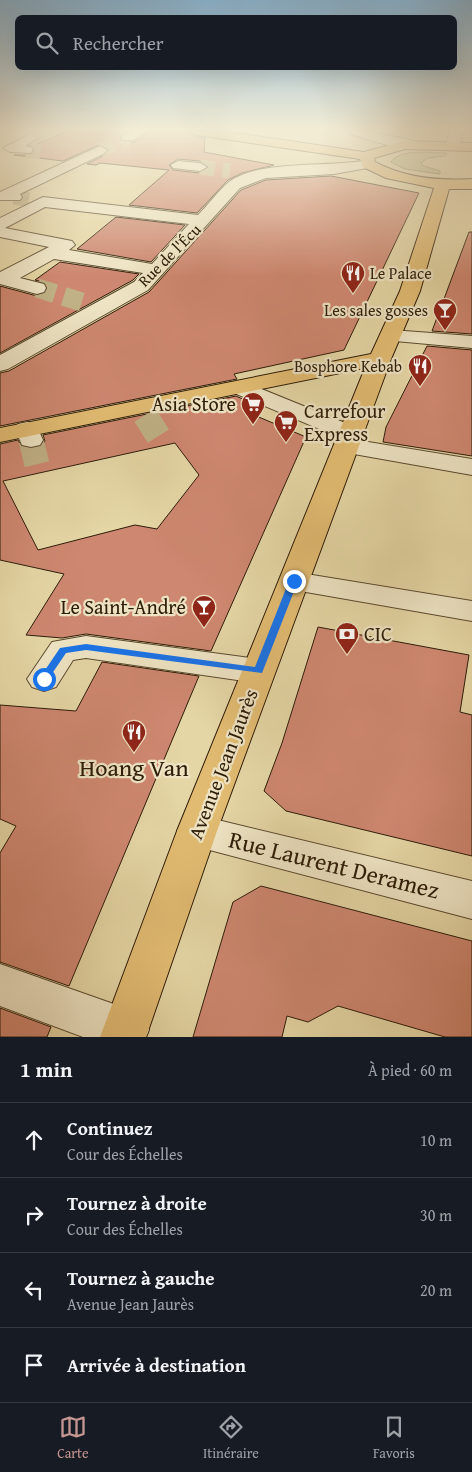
<!DOCTYPE html>
<html lang="fr">
<meta charset="utf-8">
<style>
body{margin:0;font-family:"Gentium Book Plus",serif;background:#242831;color:#f1f3f6}
.stop{position:absolute;width:15px;height:15px;margin:-11px;border:4px solid #1a73e8;border-radius:50%;background:#fff}
.stop.end{background:#1a73e8;border-color:#fff;box-shadow:0 1px 5px #0008}
.list{margin:0;padding:0;list-style:none}
h2{display:flex;justify-content:space-between;align-items:center;height:65px;margin:0;padding:0 20px;font-size:21px}
h2 small{font-size:16px;font-weight:400;color:#9ea1a6}
.list li{display:grid;grid-template-columns:32px 1fr auto;gap:15px;align-items:center;box-sizing:border-box;height:75px;padding:0 20px;border-top:1px solid #363941}
.list b{display:block;font-size:19px;white-space:nowrap}
.list p{margin:0;font-size:16px;white-space:nowrap;color:#9ea1a6}
.list em{font-size:16px;font-style:normal;color:#9ea1a6}
.icon{flex:none;width:28px;height:28px;fill:none;stroke:currentColor;stroke-width:2;stroke-linecap:round;stroke-linejoin:round}
.map{position:relative;flex:none;width:472px;height:1037px;overflow:hidden}
.search{position:absolute;background:#171b24;box-shadow:0 5px 20px #0002;left:15px;right:15px;top:15px;height:55px;display:flex;align-items:center;gap:12px;box-sizing:border-box;padding:0 18px;border-radius:8px;color:#9ea1a6;font-size:19px}
.sheet{height:365px;background:#171b24}
nav{display:flex;justify-content:space-around;align-items:center;box-sizing:border-box;height:70px;border-top:1px solid #363941;background:#171b24;font-size:14px;color:#9ea1a6}
nav a{display:grid;justify-items:center;gap:2px}
nav .on{color:#c59692}
.map>svg:first-child{display:block}
</style>
<div class="map">
<svg width="472" height="1037" viewBox="0 0 472 1037">
<rect width="100%" height="100%" fill="#e5d6a5"/>
<filter id="stains"><feTurbulence type="fractalNoise" baseFrequency=".004" numOctaves="4"/><feColorMatrix values="0 0 0 0 .2 0 0 0 0 .09 0 0 0 0 .02 0 0 0 .5 -.17"/></filter>
<radialGradient id="worn" r=".72"><stop offset=".6" stop-color="#630" stop-opacity="0"/><stop offset="1" stop-color="#630" stop-opacity=".3"/></radialGradient>
<path fill="#b9bc83" stroke="#736c46" d="M447,153L445,156L428,158L421,163L424,166L440,171V174L405,169L391,162C400,148 432,153 447,153Z"/>
<path fill="#ce8770" stroke="#2d1c08" fill-rule="evenodd" d="M68,131H128L119,137L123,142H134L147,134V131H189L196,137L205,138L204,152L274,165L242,173L228,180L197,213L129,205L169,170L100,163L96,165L87,164L107,154L109,150L101,144L63,161L14,155H31L35,151L33,146ZM178,159L200,161L209,168L200,173L173,170L169,165Z
M331,176L419,193L344,350L234,374L237,379L0,426V373L9,371L149,292L241,190L266,180Z
M116,217L185,225L151,262L77,249Z
M469,232H472V334L432,331Z
M60,262L139,274L133,280L0,353V286L37,296L45,294L48,289L46,283L35,280Z
M427,346L472,350V456L383,442L386,427Z
M236,396L247,401L254,415L306,437L211,651L86,634L62,638L26,635L64,574L0,560V444L18,440L22,447L31,449L42,446L45,441L43,435ZM175,443L199,475L157,529L135,525L38,550L3,481Z
M318,627L469,655L460,712L472,715V856L286,811L264,791L282,743Z
M102,662L199,676L69,986L0,962V853L16,826L0,819V705L76,711Z
M261,886L472,941V1037H445L338,1006L308,1022L287,1016L282,1037H193L233,902Z
M0,1008L51,1027L47,1037H0Z"/>
<g fill="none" stroke-linecap="round" stroke-linejoin="round">
<path stroke="#c0b186" stroke-width="15" stroke-dasharray="15 8" stroke-linecap="butt" d="M30,138L50,131
M26,150L48,153
M100,150L128,137
M200,167L230,171
M14,197L35,201"/>
<path stroke="#c0b186" stroke-width="19" stroke-dasharray="19 9" stroke-linecap="butt" d="M37,288L85,303"/>
<path stroke="#c0b186" stroke-width="25" stroke-dasharray="25 12" stroke-linecap="butt" d="M145,415L164,445
M31,440L39,473"/>
<g stroke="#5b4a2f" stroke-width="2">
<path id="minor" d="M131,131H145L146,132L133,140H123L121,137Z
M349,131H369L419,142L421,145C412,156 364,138 351,134Z
M450,131H464L458,148L453,149L446,145Z
M30,134L37,138L25,146L31,147L33,150L31,153L10,152L3,148Z
M100,146L107,150L105,153L20,194L22,197L20,200H0V192Z
M368,160L375,164L373,167L334,174L266,178L240,188L148,290L8,369L0,371V355L134,282L143,273L54,259L20,278L44,284L46,288L44,292L37,294L0,284V272L49,247L0,237V218L43,197L198,215C208,205 218,191 229,182C260,159 329,168 368,160ZM45,207L189,224L152,264L69,250L75,245L72,241L5,228Z
M178,161L200,163L207,167L200,171L173,168L171,165Z
M391,330L472,336V348L384,340L381,336L384,332Z
M242,381L360,429L363,434L356,440L472,459V475L337,451L334,446L337,441L343,439L234,393L231,388L234,383Z
M27,422L36,424L43,440L40,445L31,447L22,445L15,429L18,424Z
M294,572L472,601V621L283,588L279,581L283,574Z
M86,636L258,659L270,663L275,671L270,679L258,683L86,658L73,660L56,687L44,691L32,687L27,679L52,642Z
M197,815L472,881V919L183,843L177,831L183,819Z
M0,964L142,1014L149,1030L146,1037H83L0,1006Z"/>
</g>
<g stroke="#2d1c08" stroke-width="2">
<path id="major" d="M191,131H222L364,152L405,141L472,143V151L405,149L374,158L375,162C405,178 438,181 472,179V189H449L420,291L391,359L217,831L146,1037H100L177,831L365,368L0,442V428L371,354L400,291L434,188L386,178L363,167L360,159L197,135Z"/>
</g>
<use href="#minor" fill="#eee4c4" fill-rule="evenodd"/>
<use href="#major" fill="#e2bb72" fill-rule="evenodd"/>
</g>
<linearGradient id="sky" x2="0" y2="1"><stop stop-color="#89b5d3"/><stop offset="0.47" stop-color="#f3edd6"/><stop offset="1" stop-color="#f3edd6" stop-opacity="0"/></linearGradient>
<rect width="472" height="276" fill="url(#sky)"/>
<path fill="#1a73e8" d="M294,578L298,581L262,673L86,650L66,653L47,681H40L39,679L60,648L86,644L255,667L289,581Z"/>
<defs>
<g id="restaurant-pin" transform="scale(1.25)"><path d="M0 17L-7.5 6A9.5 9.5 0 1 1 7.5 6Z" fill="#8f2418" stroke="#eee4c4"/><path d="M-5-6h1v4h1v-4h1v4h1v-4h1v5L-1.5 .5V6h-2V.5L-5-1ZM5-6V6H3V1.5H1.5Q1.5-4 5-6Z" fill="#fff"/></g>
<g id="bar-pin" transform="scale(1.25)"><path d="M0 17L-7.5 6A9.5 9.5 0 1 1 7.5 6Z" fill="#8f2418" stroke="#eee4c4"/><path d="M-6-5H6L.8 .8V4.5H3.5V6h-7V4.5H-.8V.8Z" fill="#fff"/></g>
<g id="supermarket-pin" transform="scale(1.25)"><path d="M0 17L-7.5 6A9.5 9.5 0 1 1 7.5 6Z" fill="#8f2418" stroke="#eee4c4"/><path d="M-6-5.5h2.5l.6 2H6L4.5 2H-2.5L-4.4-4H-6ZM-1.5 3.2a1.3 1.3 0 1 0 .1 0ZM3 3.2a1.3 1.3 0 1 0 .1 0Z" fill="#fff"/></g>
<g id="bank-pin" transform="scale(1.25)"><path d="M0 17L-7.5 6A9.5 9.5 0 1 1 7.5 6Z" fill="#8f2418" stroke="#eee4c4"/><path d="M-6-4H6V4H-6ZM0-2.3a2.3 2.3 0 1 0 0 4.6a2.3 2.3 0 1 0 0-4.6Z" fill="#fff"/></g>
</defs>
<g fill-rule="evenodd">
<use href="#restaurant-pin" x="353" y="273"/>
<use href="#bar-pin" x="445" y="310"/>
<use href="#restaurant-pin" x="420" y="366"/>
<use href="#supermarket-pin" x="253" y="404"/>
<use href="#supermarket-pin" x="286" y="422"/>
<use href="#bar-pin" x="204" y="607"/>
<use href="#bank-pin" x="347" y="634"/>
<use href="#restaurant-pin" x="134" y="732"/>
</g>
<g text-anchor="middle" stroke-width="4.5" stroke-linejoin="round" paint-order="stroke">
<g font-size="16" fill="#2d1c08" stroke="#eee4c4">
<text transform="translate(169 255) rotate(-45)" y="6">Rue de l'Écu</text>
</g>
<g font-size="16" fill="#2d1c08" stroke="#eee4c4" text-anchor="end">
<text x="370" y="279" text-anchor="start">Le Palace</text>
<text x="428" y="316">Les sales gosses</text>
<text x="402" y="372">Bosphore Kebab</text>
</g>
<g font-size="20" fill="#2d1c08" stroke="#eee4c4" text-anchor="end">
<text x="236" y="411">Asia Store</text>
<text x="304" y="418" text-anchor="start">Carrefour<tspan x="304" dy="23">Express</tspan></text>
<text x="186" y="614">Le Saint-André</text>
<text x="364" y="641" text-anchor="start">CIC</text>
</g>
<g font-size="20" fill="#2d1c08" stroke="#eee4c4">
<text transform="translate(223 764) rotate(-69)" y="7">Avenue Jean Jaurès</text>
</g>
<g font-size="24" fill="#2d1c08" stroke="#eee4c4">
<text x="134" y="776">Hoang Van</text>
</g>
<g font-size="24" fill="#2d1c08" stroke="#eee4c4">
<text transform="translate(334 865) rotate(14)" y="8">Rue Laurent Deramez</text>
</g>
</g>
<rect width="100%" height="100%" filter="url(#stains)"/>
<rect width="100%" height="100%" fill="url(#worn)"/>
</svg>
<div class="stop" style="left:44px;top:679px"></div>
<div class="stop end" style="left:294px;top:581px"></div>
<div class="search"><svg class="icon" aria-label="search" viewBox="0 0 24 24"><circle cx="10" cy="10" r="6"/><path d="M15 15l6 6"/></svg>Rechercher</div>
</div>
<section class="sheet">
<h2>1 min<small>À pied · 60 m</small></h2>
<ul class="list">
<li><svg class="icon" aria-label="ahead" viewBox="0 0 24 24"><path d="M12 20V5M6 11l6-6 6 6"/></svg><div><b>Continuez</b><p>Cour des Échelles</p></div><em>10 m</em></li>
<li><svg class="icon" aria-label="right" viewBox="0 0 24 24"><path d="M7 20v-9h11M14 6l5 5-5 5"/></svg><div><b>Tournez à droite</b><p>Cour des Échelles</p></div><em>30 m</em></li>
<li><svg class="icon" aria-label="left" viewBox="0 0 24 24"><path d="M17 20v-9H6M10 6l-5 5 5 5"/></svg><div><b>Tournez à gauche</b><p>Avenue Jean Jaurès</p></div><em>20 m</em></li>
<li><svg class="icon" aria-label="arrive" viewBox="0 0 24 24"><path d="M6 21V4h12l-3 4 3 4H6"/></svg><div><b>Arrivée à destination</b></div></li>
</ul>
</section>
<nav>
<a class="on"><svg class="icon" aria-label="map" viewBox="0 0 24 24"><path d="M3 6l6-2 6 2 6-2v14l-6 2-6-2-6 2zM9 4v14M15 6v14"/></svg>Carte</a>
<a><svg class="icon" aria-label="directions" viewBox="0 0 24 24"><path d="M12 3l9 9-9 9-9-9zM9 14v-3h6M13 9l2 2-2 2"/></svg>Itinéraire</a>
<a><svg class="icon" aria-label="saved" viewBox="0 0 24 24"><path d="M7 4h10v16l-5-4-5 4z"/></svg>Favoris</a>
</nav>
